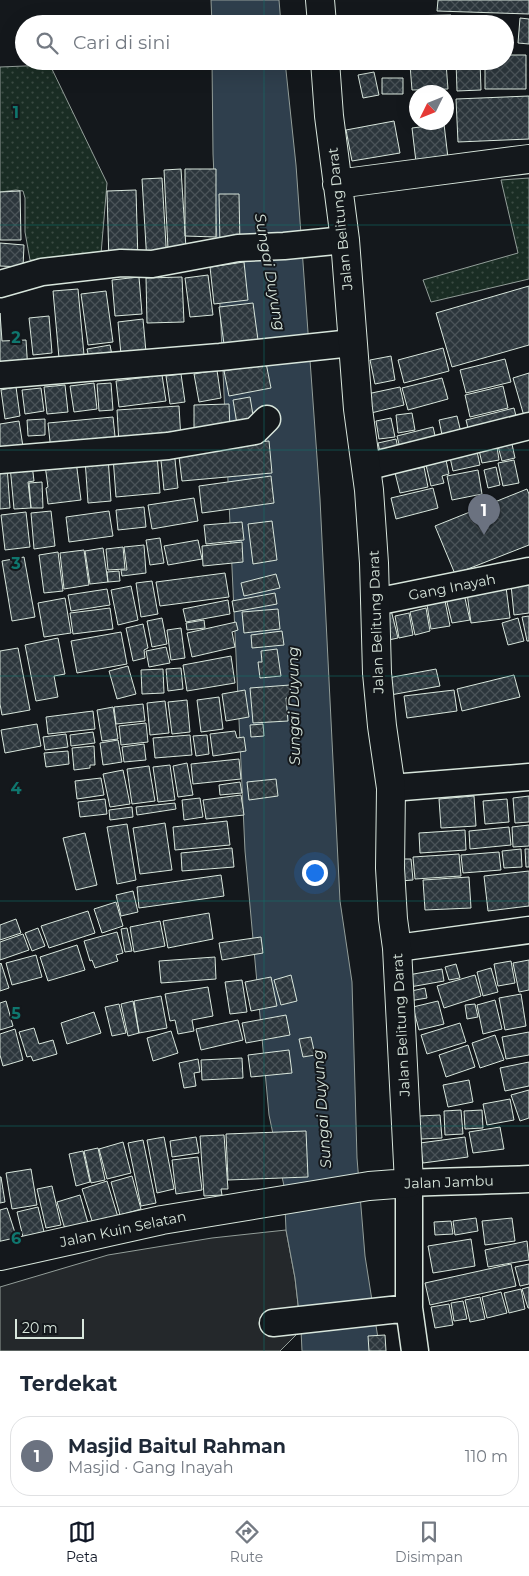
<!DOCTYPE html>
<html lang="id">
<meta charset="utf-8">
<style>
body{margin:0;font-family:Montserrat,sans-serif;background:#f2f2f3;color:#1f2937}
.compass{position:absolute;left:409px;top:85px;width:45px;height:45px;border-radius:50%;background:#fff;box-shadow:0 5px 20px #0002;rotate:227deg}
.scale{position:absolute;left:15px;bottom:12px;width:69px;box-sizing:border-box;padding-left:5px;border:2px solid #d8e6dc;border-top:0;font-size:14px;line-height:18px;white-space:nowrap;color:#d8e6dc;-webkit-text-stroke:4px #14181c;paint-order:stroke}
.you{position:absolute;left:314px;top:872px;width:18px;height:18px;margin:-12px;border:4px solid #fff;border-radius:50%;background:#1a73e8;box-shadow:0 0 0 8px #1a73e833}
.badge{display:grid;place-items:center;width:32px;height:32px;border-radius:50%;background:#111827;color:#fff;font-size:16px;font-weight:700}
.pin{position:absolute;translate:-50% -41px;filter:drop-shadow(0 1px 2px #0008)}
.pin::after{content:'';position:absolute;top:26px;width:18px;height:15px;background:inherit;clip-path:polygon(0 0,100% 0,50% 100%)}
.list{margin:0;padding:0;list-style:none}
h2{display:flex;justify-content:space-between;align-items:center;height:65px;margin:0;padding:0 20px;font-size:21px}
h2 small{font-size:16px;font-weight:400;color:#747a83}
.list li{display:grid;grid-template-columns:32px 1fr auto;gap:15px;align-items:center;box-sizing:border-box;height:80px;margin:0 10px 10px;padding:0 10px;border:1px solid #e0e1e3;border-radius:20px}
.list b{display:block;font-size:19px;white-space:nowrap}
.list p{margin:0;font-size:16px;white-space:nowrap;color:#747a83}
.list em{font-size:16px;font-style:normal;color:#747a83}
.icon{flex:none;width:28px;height:28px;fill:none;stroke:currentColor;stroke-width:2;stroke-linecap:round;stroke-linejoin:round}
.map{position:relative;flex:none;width:529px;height:1351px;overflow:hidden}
.search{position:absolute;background:#fff;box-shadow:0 5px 20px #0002;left:15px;right:15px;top:15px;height:55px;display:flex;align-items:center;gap:12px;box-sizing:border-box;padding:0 18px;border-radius:28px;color:#747a83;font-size:19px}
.sheet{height:155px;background:#fff}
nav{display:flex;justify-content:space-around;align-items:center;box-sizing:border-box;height:70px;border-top:1px solid #e0e1e3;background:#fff;font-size:14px;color:#747a83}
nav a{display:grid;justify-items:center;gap:2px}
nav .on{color:#111827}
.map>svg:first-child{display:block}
</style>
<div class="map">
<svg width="529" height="1351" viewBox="0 0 529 1351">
<defs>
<pattern id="grass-dots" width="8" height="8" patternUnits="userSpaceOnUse" patternTransform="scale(1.25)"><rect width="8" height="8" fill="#1a2d24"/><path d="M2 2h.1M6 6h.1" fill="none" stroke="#3b4b43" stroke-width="1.8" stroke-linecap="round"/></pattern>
<pattern id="building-cross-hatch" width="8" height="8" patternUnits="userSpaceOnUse" patternTransform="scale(1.25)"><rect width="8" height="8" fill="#2c363c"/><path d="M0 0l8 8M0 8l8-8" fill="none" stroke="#4a5358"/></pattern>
</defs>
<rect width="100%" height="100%" fill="#14181c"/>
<path fill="url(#grass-dots)" stroke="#939e99" d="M50,65L107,183L100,266L30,260L25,232V198L23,191L16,190L0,192V67Z
M529,178V279L431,302L423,280L518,253L501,180Z"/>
<path fill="#24282b" stroke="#939e99" d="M286,1230L295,1278L301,1330L280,1351H0V1287L108,1255L212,1238Z"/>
<path fill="#2f3f4d" stroke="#939e99" d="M211,0H279L281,24H212Z
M212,61H285L296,165L320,499L340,901L352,982L357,1158L365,1256L380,1351H302L301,1330L295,1278L286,1230L284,1186L269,1115L245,851L213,154Z"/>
<path fill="url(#building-cross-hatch)" stroke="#d8e6dc" d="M438,0H529V14L437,11Z
M451,15L452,24H405V16Z
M520,18L529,19V44L518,43Z
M505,55H526V89H485V61H505Z
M456,61H480L481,90L457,91Z
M446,63L448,89L412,90L410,65Z
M374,72L379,95L363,98L358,75Z
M382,78H403V94H382Z
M529,96V139L458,142L456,99Z
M394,121L400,153L352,161L346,130Z
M444,124L448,158L416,162L412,128Z
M181,169L186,248L168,249L164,170Z
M185,169H216V237L185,236Z
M162,178L167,262L147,263L142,179Z
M136,190L138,261L109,262L107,191Z
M20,191L21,240H0V192Z
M219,194H239L240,246H220Z
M0,243L24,245L23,267L0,266Z
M244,262L248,300L214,304L210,267Z
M208,275L213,315L190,317L185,278Z
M139,277L142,314L115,316L112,280Z
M182,277L184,322L147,323L146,278Z
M529,286V345L452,367L436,313Z
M78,289L84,355L59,358L53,291Z
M106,291L113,342L88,345L81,294Z
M253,303L258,340L224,344L219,307Z
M0,313L2,341L26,340L28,371L0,372Z
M49,316L52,353L33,355L29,318Z
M143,319L146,352L121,355L118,322Z
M110,345L113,360L90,364L87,349Z
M443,348L449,371L404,383L398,360Z
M391,356L395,380L375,384L370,360Z
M505,359L511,382L466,393L460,370Z
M266,363L271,388L229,396L224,371Z
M217,370L221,398L199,402L194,374Z
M529,373V422L526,423L513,378Z
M181,374L185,402L170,404L166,376Z
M162,375L166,401L119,407L116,381Z
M442,378L448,399L408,410L402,388Z
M94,383L97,409L74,412L70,386Z
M111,383L113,410L99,411L97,384Z
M65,385L68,412L47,414L44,387Z
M503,386L508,408L470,417L465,395Z
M16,387L20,416L5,419L1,390Z
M400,387L404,405L371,413L367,394Z
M41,388L44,411L25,414L22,390Z
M250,397L255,427L238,430L233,400Z
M229,404L230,429H194V405Z
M179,406L181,440L119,444L117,410Z
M514,408L519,428L471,440L466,420Z
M412,413L415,430L398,433L396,415Z
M457,416L463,441L444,445L439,420Z
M113,417L116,446L51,451L48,423Z
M391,418L395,437L379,439L376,421Z
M45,419V435L28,436L27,420Z
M19,421L24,453L0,448V424Z
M433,427L438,448L402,456L397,436Z
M396,439L400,458L382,461L378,443Z
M269,441L272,473L182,481L178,449Z
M512,444L515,458L502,461L498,446Z
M476,447L480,465L453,471L449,453Z
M497,447L499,460L482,463L479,450Z
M174,450L178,488L164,490L160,451Z
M157,454L160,493L116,497L113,457Z
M108,457L111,501L88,503L85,459Z
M446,460L449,474L442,476L444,483L431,486L426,465Z
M514,460L519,483L503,486L498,463Z
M76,461L81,500L48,504L46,488L48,487L45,465Z
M32,464L34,481L28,482L31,508L14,509L10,466Z
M7,466L10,508L0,509V467Z
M424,467L428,487L400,493L395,473Z
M496,467L500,485L488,488L484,470Z
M478,470L482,494L452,500L447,476Z
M271,476L274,503L202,513L199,486Z
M42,482L43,508H31L29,483Z
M433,488L438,508L396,519L391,498Z
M527,489L529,494V545L455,574L435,526Z
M194,498L198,521L152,529L148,505Z
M144,507L146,527L118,530L116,510Z
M51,511L55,546L34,549L31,513Z
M109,511L113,536L69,542L66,517Z
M26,512L30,547L5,550L1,515Z
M272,521L277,560L253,564L248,524Z
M242,522L244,540L206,544L204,525Z
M160,538L164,563L150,565L146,540Z
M198,540L202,559L168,565L164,546Z
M242,542L243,562L203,566L202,546Z
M144,545L146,573L122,576L121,570H127L124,547Z
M123,547L125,569L108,570L106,549Z
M103,548L108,582L90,584L85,551Z
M84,550L89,585L64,589L60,553Z
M58,552L63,591L44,593L39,555Z
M24,557L35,617L12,621L2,561Z
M119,571L120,581L108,582L107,572Z
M225,573L229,597L160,606L156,582Z
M276,574L280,588L244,596L241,583Z
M152,581L158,614L141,617L136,583Z
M529,583V613L514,615L511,585Z
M131,586L138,620L118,625L111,590Z
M506,587L510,618L471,623L467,593Z
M107,589L110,605L71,611L68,595Z
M275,593L277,604L234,612L232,601Z
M464,594L470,620L452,623L446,598Z
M444,596L450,626L431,629L426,599Z
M65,598L71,633L44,637L38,603Z
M228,600L230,614L186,622L183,609Z
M389,602L398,638L384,641Z
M110,608L113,629L73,634L70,613Z
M426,608L430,631L415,635L410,612Z
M278,609L280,629L244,633L242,612Z
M409,613L413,635L399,638L395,616Z
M529,616V641H527L522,617Z
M162,618L167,644L152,647L147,621Z
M518,618L524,641L508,645L502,623Z
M204,620L205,628L187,630L186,623Z
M236,622L238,630L232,632L235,647L192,657L187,633Z
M143,624L148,648L144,650L145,658L133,661L126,628Z
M181,628L185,658L171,660L167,630Z
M282,631L284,645L252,648L251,635Z
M121,632L127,664L77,673L71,641Z
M58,638L65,674L54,676L58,697L36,701L25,645Z
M166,647L170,663L149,667L146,651Z
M18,648L30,710L2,715L0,704V651Z
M277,649L281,676L260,678L258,662H262L261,651Z
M231,656L235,683L187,691L183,665Z
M128,666L136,694L117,699L109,671Z
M181,668L183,689L168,691L166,669Z
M163,669L164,693L142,694L141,670Z
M436,669L440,686L385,696L382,679Z
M514,675L520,697L462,711L457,689Z
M290,685L291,698H286L288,721L253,723L250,688Z
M245,690L249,717L226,721L222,694Z
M454,690L457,711L407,718L404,696Z
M219,697L223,729L201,732L197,700Z
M187,700L190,732L172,734L168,702Z
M165,701L169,733L150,735L147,703Z
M143,704L145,721L116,724L114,707Z
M113,707L118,739L102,741L97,710Z
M93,711L95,729L48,734L46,717Z
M146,723L148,742L121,745L119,726Z
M37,724L41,746L5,753L1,730Z
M263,724L264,736L251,737L250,725Z
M235,731L237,738L244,737L246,751L213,756L210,734Z
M93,732L95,743L71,746L70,735Z
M66,734L68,747L45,750L43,737Z
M190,735L192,755L155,758L153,738Z
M207,735L209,754L196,756L193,736Z
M118,740L122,762L103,765L100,743Z
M144,744L146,760L124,762L122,747Z
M94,746L95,765H90V768L74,770L72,748Z
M68,751L69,764L46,767L44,753Z
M239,759L241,779L193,784L191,764Z
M187,763L193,795L178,797L173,766Z
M170,765L175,800L158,802L153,767Z
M149,766L155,801L132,804L127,769Z
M123,770L130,804L110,807L103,774Z
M101,778L104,795L77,799L75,781Z
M276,779L278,796L249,800L247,782Z
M240,782L242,793L220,795L219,785Z
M241,795L244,815L206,819L203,800Z
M474,796L476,826L441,828L439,799Z
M529,796V822L515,823L513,798Z
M200,798L203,817L184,820L182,800Z
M105,799L107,814L80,817L78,802Z
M507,799L509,822L485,824L483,801Z
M175,803L176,809L137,815L136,807Z
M132,807L133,817L110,820L109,810Z
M227,821L230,845L175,850L173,827Z
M165,823L172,870L140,874L133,828Z
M127,824L136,880L117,884L107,827Z
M529,825V846L513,847L512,827Z
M509,827L511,845L470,849L469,831Z
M465,830L466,850L420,853L419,833Z
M85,833L97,885L76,890L63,838Z
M232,848L234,867L182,871L181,853Z
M521,849L522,867L504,868L502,851Z
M525,849H529V867H526Z
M499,852L501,870L463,873L461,855Z
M459,854L461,876L415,879L413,857Z
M399,859H411L413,880L400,881Z
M529,871V906L488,911L484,876Z
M221,875L224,896L139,908L137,887Z
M469,877L471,908L425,910L423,880Z
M133,891L138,912L121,916L116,895Z
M116,902L123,926L102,933L94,909Z
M88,911L95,933L49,948L41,926Z
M209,913L213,939L168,948L163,921Z
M16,919L21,933L0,940V925Z
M160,921L165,946L134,952L130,927Z
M38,928L45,946L32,951L25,933Z
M127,928L132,951L125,952L121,929Z
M117,932L123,953L116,955L118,961L95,968L92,960L90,961L84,941Z
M23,934L29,950L0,960V942Z
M261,937L263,953L222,960L219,943Z
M77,945L85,970L48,981L40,957Z
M36,955L42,977L12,985L6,963Z
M215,957L216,979L161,983L159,961Z
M529,960V990L519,992L513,963Z
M511,961L515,983L498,986L494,964Z
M1,963L9,988L0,991V964Z
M456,964L460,978L449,980L445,967Z
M491,968L498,992L483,996L477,972Z
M442,969L444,981L410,987L408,975Z
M291,975L297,1001L281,1005L274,980Z
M475,975L481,996L444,1008L437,986Z
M271,977L277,1006L251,1011L245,982Z
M242,980L247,1012L230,1014L225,982Z
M208,987L213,1016L192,1020L194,1031L178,1034L175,1020L170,1021L165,994Z
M425,988L427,998L409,1001L407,992Z
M521,994L526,1026L505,1030L499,998Z
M161,996L167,1028L139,1033L134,1001Z
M495,1000L502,1029L483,1034L477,1005Z
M6,1001L13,1026L0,1030V1003Z
M133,1001L139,1033L128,1036L121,1004Z
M438,1001L444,1024L419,1030L413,1007Z
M119,1004L126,1033L112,1036L105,1007Z
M475,1004L478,1017L467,1019L465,1005Z
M94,1012L101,1033L67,1044L61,1023Z
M286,1015L290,1035L246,1043L242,1023Z
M238,1020L243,1040L201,1050L196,1029Z
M460,1023L466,1042L427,1054L421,1035Z
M34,1028L39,1044L53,1040L57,1054L33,1061L31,1056L27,1057L19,1032Z
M15,1029L23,1060L3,1066L0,1055V1034Z
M171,1031L178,1053L153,1061L147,1038Z
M529,1032V1055L506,1059L502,1037Z
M495,1035L504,1060L480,1068L472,1043Z
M311,1037L315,1055L303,1057L299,1039Z
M468,1045L475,1067L446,1077L439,1055Z
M289,1050L292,1073L251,1077L248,1055Z
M242,1058L243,1078L202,1080L201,1060Z
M198,1059L200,1072L194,1073L196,1086L184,1088L179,1063Z
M529,1062V1086L505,1091L500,1068Z
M469,1080L473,1102L448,1107L443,1085Z
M529,1090V1118L520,1121L511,1095Z
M510,1099L514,1120L487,1125L483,1104Z
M461,1110L463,1134L445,1135L444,1111Z
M482,1110L483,1128L465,1129L464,1111Z
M440,1115L442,1138L421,1139L419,1116Z
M500,1127L504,1149L473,1153L469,1132Z
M306,1131L308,1177L228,1180L226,1134Z
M224,1135L228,1189H221L222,1195L204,1196L200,1136Z
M164,1137L174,1189L157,1193L147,1140Z
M196,1137L199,1153L172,1157L170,1141Z
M465,1137L468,1157L423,1163L420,1143Z
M143,1140L156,1203L141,1206L128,1143Z
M123,1142L131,1173L107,1179L99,1149Z
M98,1148L105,1180L91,1183L84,1151Z
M83,1151L90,1182L76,1186L69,1154Z
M198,1157L202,1190L176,1194L172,1160Z
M31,1169L37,1205L12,1209L6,1173Z
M132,1176L141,1209L120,1215L111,1182Z
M0,1177H1L5,1202L0,1203Z
M107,1181L118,1217L93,1224L82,1189Z
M52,1186L61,1225L46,1228L37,1189Z
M80,1195L90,1230L67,1236L57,1202Z
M38,1207L45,1236L24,1241L17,1212Z
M7,1208L18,1242L0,1248V1210Z
M476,1218L478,1231L455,1235L453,1221Z
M512,1218L515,1241L485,1245L482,1221Z
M451,1221L453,1234L435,1235L434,1222Z
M471,1239L475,1266L433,1273L428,1246Z
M527,1241L529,1260L488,1267L485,1250Z
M511,1264L516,1286L430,1305L425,1283Z
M529,1264V1284L520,1286L515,1267Z
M529,1287V1308H528L522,1289Z
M521,1289L525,1309L509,1313L504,1293Z
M501,1292L507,1313L487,1318L482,1297Z
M480,1297L485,1319L470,1322L465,1300Z
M463,1301L467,1319L454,1321L451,1303Z
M449,1304L453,1325L435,1328L431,1307Z
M385,1335L386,1351H369L368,1336Z"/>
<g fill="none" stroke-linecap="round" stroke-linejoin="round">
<g stroke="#d8e6dc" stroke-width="29">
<path id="minor" d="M0,284L42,272L121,263L152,264L238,248L284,246L345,240
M0,375L220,357L352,343
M0,460L168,446L255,431L267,419
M366,467L529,426
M375,602L529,571
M391,788L529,777
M397,948L529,930
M273,1323L409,1308
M415,1351L409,1308V1183C449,1181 489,1181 529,1179"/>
</g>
<g stroke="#d8e6dc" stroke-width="30">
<path id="major" d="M320,0L322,24
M337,184L529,159
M0,1256L162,1220L369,1186L409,1183L397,948L393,919L390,868L391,788L382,726L377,673L374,563L369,490L358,409L345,240L329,116L325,61"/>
</g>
<use href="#minor" stroke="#14181c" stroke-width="26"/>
<use href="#major" stroke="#14181c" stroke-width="28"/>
</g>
<path fill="none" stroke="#0f766e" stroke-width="1" stroke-opacity="0.55" d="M264,0V24M264,61V1351M0,225H529M0,450H529M0,676H529M0,901H529M0,1126H529"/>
<g text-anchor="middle" stroke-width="4" stroke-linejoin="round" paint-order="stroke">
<g font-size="14" fill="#d8e6dc" stroke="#14181c">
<text transform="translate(340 219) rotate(-96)" y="5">Jalan Belitung Darat</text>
<text transform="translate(452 587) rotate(-11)" y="5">Gang Inayah</text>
<text transform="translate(376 622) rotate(-92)" y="5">Jalan Belitung Darat</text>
<text transform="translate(401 1025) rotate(-93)" y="5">Jalan Belitung Darat</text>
<text transform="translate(449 1182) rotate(-2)" y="5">Jalan Jambu</text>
<text transform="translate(123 1229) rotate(-12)" y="5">Jalan Kuin Selatan</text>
</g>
<g font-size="15" font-style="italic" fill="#d8e6dc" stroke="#14181c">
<text transform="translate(270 272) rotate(80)" y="5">Sungai Duyung</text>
<text transform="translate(294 706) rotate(-91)" y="5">Sungai Duyung</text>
<text transform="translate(322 1109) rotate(-94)" y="5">Sungai Duyung</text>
</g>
</g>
<g font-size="16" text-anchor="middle" font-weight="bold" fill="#0f766e" stroke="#14181c" stroke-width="4" stroke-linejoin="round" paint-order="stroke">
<text x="16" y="118">1</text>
<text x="16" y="343">2</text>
<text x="16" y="569">3</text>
<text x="16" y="794">4</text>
<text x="16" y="1019">5</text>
<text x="16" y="1244">6</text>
</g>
</svg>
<svg class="compass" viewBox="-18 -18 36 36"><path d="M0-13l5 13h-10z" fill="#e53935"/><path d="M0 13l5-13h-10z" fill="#747a83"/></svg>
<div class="scale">20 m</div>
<div class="you"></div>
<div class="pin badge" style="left:484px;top:535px;background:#6b7280">1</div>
<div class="search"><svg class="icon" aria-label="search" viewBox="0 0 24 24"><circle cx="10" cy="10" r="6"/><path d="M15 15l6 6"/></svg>Cari di sini</div>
</div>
<section class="sheet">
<h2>Terdekat<small></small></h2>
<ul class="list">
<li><span class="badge" style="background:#6b7280">1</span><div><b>Masjid Baitul Rahman</b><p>Masjid · Gang Inayah</p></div><em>110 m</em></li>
</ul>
</section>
<nav>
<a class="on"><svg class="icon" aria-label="map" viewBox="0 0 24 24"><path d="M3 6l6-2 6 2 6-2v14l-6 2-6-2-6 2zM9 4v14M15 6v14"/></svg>Peta</a>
<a><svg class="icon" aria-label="directions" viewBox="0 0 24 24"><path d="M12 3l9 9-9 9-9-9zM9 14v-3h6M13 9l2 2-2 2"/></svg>Rute</a>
<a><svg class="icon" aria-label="saved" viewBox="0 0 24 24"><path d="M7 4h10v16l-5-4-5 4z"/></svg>Disimpan</a>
</nav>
